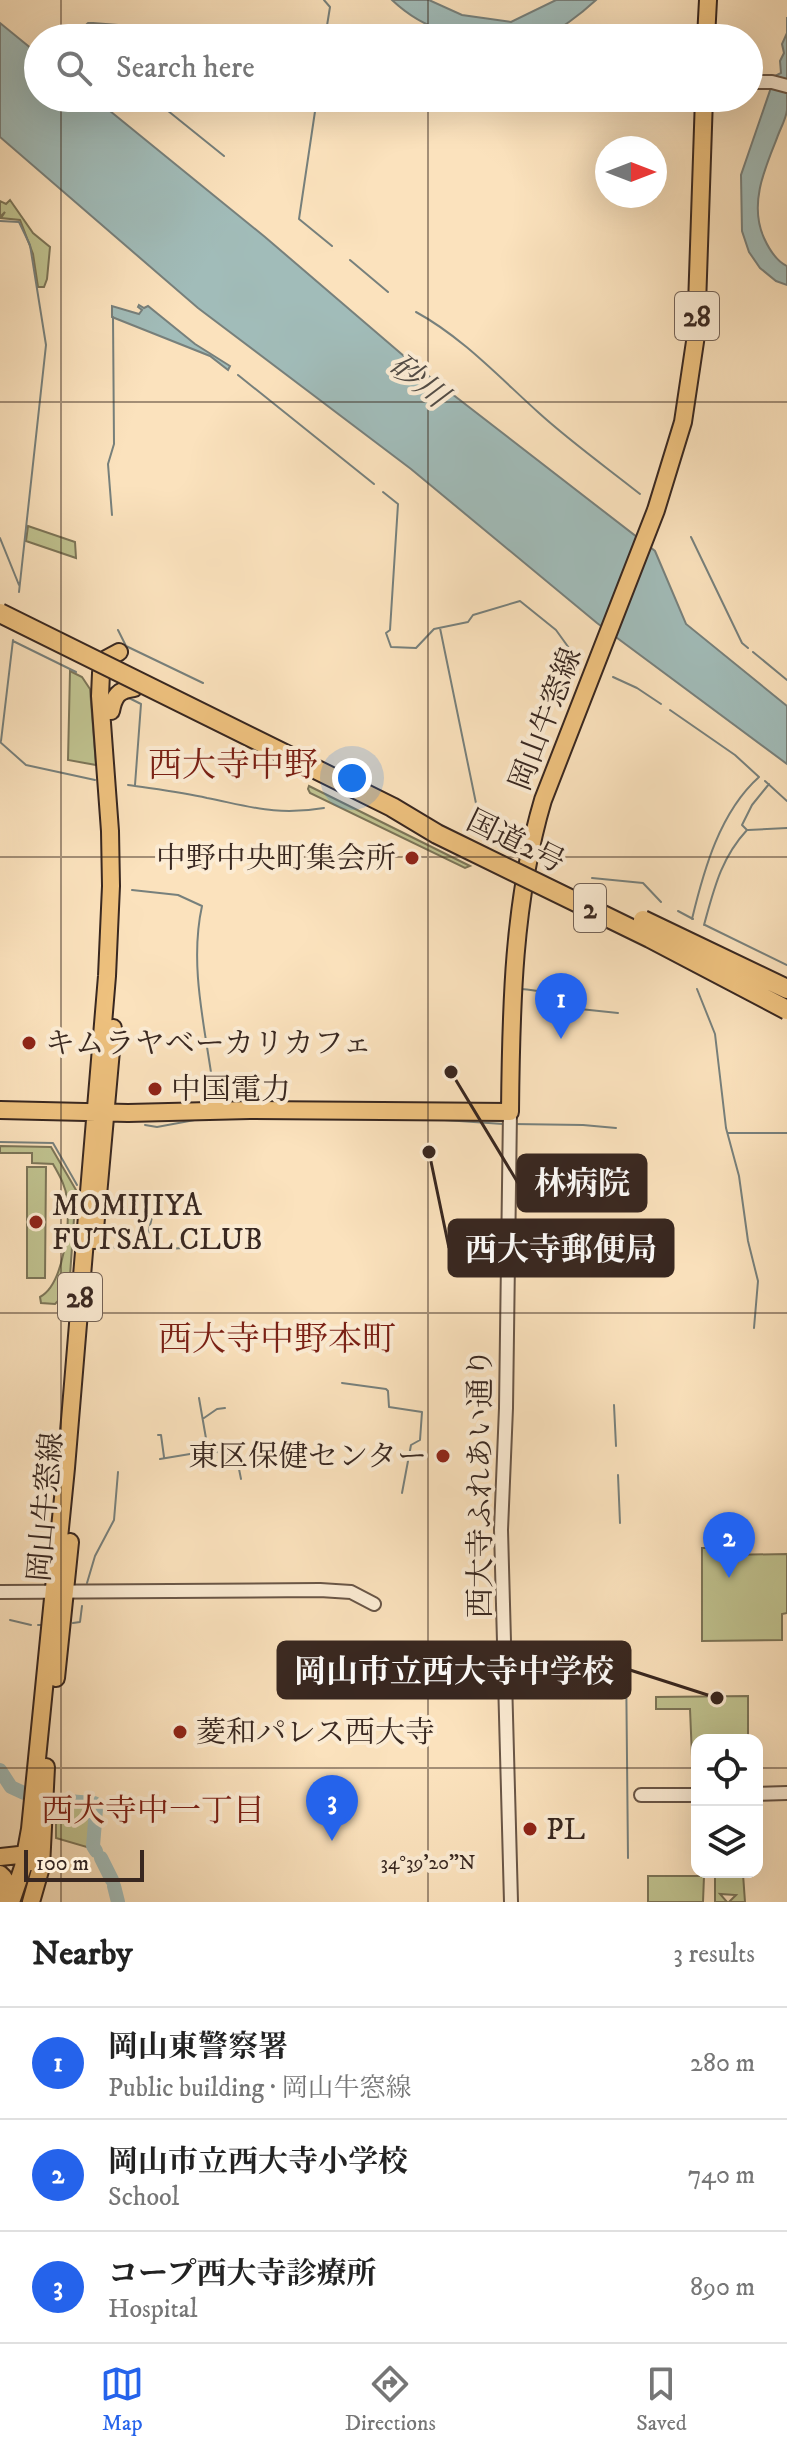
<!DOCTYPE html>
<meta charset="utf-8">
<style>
body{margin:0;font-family:"IM FELL DW Pica","Noto Serif JP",serif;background:#f6f6f6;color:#222}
.controls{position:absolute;right:24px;bottom:24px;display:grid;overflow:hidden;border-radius:16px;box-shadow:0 8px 32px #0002}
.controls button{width:72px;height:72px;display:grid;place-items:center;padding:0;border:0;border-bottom:2px solid #e0e0e0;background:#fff;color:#222;font:40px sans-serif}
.compass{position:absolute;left:595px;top:136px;width:72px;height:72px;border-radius:50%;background:#fff;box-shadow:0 8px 32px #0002;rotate:90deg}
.scale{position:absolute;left:24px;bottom:20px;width:120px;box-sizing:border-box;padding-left:8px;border:4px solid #382720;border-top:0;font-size:22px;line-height:28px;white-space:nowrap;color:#382720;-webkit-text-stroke:6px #fcecd4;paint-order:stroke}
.you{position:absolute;left:352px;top:778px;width:28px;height:28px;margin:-20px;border:6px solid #fff;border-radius:50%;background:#1a73e8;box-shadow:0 0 0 12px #1a73e833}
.badge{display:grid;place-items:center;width:52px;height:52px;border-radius:50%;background:#2563eb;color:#fff;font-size:26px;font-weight:700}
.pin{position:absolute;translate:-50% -66px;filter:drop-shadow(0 2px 4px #0008)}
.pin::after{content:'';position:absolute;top:42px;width:28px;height:24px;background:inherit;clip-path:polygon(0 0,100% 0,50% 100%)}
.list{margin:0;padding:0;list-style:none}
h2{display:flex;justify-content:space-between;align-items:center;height:104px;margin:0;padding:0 32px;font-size:34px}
h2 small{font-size:26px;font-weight:400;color:#767676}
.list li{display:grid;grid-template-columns:52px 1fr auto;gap:24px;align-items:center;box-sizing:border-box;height:112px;padding:0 32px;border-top:2px solid #e0e0e0}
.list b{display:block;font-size:30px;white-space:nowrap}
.list p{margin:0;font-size:26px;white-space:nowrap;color:#767676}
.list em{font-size:26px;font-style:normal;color:#767676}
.icon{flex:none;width:44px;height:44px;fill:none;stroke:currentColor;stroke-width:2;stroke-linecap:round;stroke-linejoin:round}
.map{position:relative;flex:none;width:787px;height:1902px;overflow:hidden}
.search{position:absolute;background:#fff;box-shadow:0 8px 32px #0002;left:24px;right:24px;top:24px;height:88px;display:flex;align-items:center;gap:20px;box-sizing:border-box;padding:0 28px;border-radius:44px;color:#767676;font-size:30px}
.sheet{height:440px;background:#fff}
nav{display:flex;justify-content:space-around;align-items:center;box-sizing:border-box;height:112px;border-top:2px solid #e0e0e0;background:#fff;font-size:22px;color:#767676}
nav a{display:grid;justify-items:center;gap:4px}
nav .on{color:#2563eb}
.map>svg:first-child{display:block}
</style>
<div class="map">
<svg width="787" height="1902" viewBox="0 0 787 1902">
<rect width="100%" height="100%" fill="#fbe2bd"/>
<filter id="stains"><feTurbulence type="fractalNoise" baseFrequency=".0025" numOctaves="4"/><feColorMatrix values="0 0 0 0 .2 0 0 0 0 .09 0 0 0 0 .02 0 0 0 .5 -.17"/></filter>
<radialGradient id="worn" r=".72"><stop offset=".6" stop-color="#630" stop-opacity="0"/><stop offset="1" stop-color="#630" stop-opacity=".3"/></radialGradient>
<path fill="#c0c390" stroke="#7c7558" stroke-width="2" d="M10,200L33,233L50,247L47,279L44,287H38L33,254L20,220L1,218L5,212L0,217V201L6,204Z
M28,526L75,542L76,558L26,541Z
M70,671L82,677L90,689L96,765L68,760Z
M309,786L470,866L465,868L310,793L308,789Z
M0,1146L51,1147L76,1190L69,1290L55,1304L41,1303L40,1297C64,1284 70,1224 67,1199C66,1186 59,1175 53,1164L32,1163V1153H0Z
M27,1167H46L45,1278H27Z
M702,1548H725V1555L787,1554V1613L782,1614V1640L702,1641Z
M748,1696V1740H697V1781H693L690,1709H656V1697Z
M53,1803L90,1805V1848L56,1838V1822L51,1821Z
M715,1873L743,1874L745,1902H729L736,1895L720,1894L727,1902H715Z
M648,1876H704L703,1902H648Z"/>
<path fill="#a1bcb9" stroke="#77807c" stroke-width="2" d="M392,0H429L462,15L511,22L556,0H596C583,12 556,34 539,38C530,40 517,38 508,38C461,38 427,33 392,0Z
M787,17C787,47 787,80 787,110C786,119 780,129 777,138C764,170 749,205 764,238C769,249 776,261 787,266V285L776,281L760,268L749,252L742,231L741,175L775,76L781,73L780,61L784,53L782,44L787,33Z
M0,23L38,54V98H94L265,237L412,363L655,551L686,624L787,706V764L597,623L411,469L198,308L0,137Z
M139,305L144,308L148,306L195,344L230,366L228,370L210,356L112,317V306L139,314L142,310L138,307Z"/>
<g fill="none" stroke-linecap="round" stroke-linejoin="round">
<path stroke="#77807c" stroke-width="2" d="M324,0L330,7L325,38
M83,28L88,23H93L245,35L257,31L318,38
M152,98L224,156
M317,98L299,219L332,246
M0,221L19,222L30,245L46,345L19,592
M350,260L388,292
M416,312C462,337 500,378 539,413C571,442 606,467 640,494
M238,375L374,484
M383,492L398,504L390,630L386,633L391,647L416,648L434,629L468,622L473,615L520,601L556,630L574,655
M112,515L108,464L114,444L113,317
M691,537L742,643L748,648
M0,538L19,585
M440,628L478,813
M118,630L126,646L203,683
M13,641L76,672
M753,652L787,680
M613,677L637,688L661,704
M129,698L141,704L135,785
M670,710L735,755L759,777C720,812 704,869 692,919
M1,741L13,640
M0,742L26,765L95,780
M765,781L787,801
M128,785C154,789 181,792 207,798C252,807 277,816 324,808
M748,830L787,828
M592,878L643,883L661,902
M132,890L178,895L202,906C189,965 205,1027 213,1086L210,1102
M678,911L693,919
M704,925C714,889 721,858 747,830L742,825L752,805L769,784
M705,925L787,965
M521,989C541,990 559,996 580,998V1009L618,1013
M697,989L715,1034L726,1128L739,1176L748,1241L758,1281L754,1328
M246,1118L351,1119
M430,1119L503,1124
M513,1124L583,1125L616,1128
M145,1125L157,1127L200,1119
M728,1133H787
M0,1142L53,1143L77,1185
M106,1247L142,1250L185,1248
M145,1247L152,1217
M342,1383L386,1389L388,1391L389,1407L422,1412L420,1440L411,1445L402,1493
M199,1398L208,1450
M614,1405L616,1446
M204,1418L217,1409L225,1408
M158,1435H161L164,1457
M160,1459L208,1451L225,1453L239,1469L241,1479
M618,1475L620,1523
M87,1583L95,1556L114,1520L118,1472
M10,1620L31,1625
M73,1623L80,1622L82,1606
M38,1625H42
M626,1657L628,1858"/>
<path stroke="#a1bcb9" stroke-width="14" d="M0,1770L11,1787L24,1793
M53,1800L94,1803L96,1809L93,1846L96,1851
M101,1858L112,1880
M114,1886L118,1902"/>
<g stroke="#695647" stroke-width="16">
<path id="minor" d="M749,82H772L787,86
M510,1112L506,1408L501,1530L511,1902
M0,1592L320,1590L351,1592L374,1604
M757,1794L787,1793
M641,1795H697"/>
</g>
<g stroke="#382720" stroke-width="20">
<path id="major" d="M706,38L708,0
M111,711C114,696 118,690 134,688
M0,1110L128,1113L250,1110L510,1112C511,1007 513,901 543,800L656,510L683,422L696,335L704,98
M94,1240L113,1028
M56,1678L70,1542
M0,1857L19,1855L32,1862
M0,1874C9,1881 8,1892 3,1902
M11,1902L23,1867L30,1829L66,1468L107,976L111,886L110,831L100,696L101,673L106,659L119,652
M31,1902L41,1867L46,1767"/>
</g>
<use href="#minor" stroke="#fcecd4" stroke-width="12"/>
<use href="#major" stroke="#eec17e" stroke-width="16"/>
<g stroke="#382720" stroke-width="22" stroke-linecap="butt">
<path id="highway-bridge" d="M0,613L392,807L437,834L650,938L787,1010
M643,920L787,989"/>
</g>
<use href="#highway-bridge" stroke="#eec17e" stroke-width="18"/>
</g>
<path fill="none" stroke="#382720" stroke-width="2" stroke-opacity="0.45" d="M61,0V38M428,0V38M61,98V1902M428,98V1902M0,402H787M0,857H787M0,1313H787M0,1768H697M757,1768H787"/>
<g fill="#8f2418" stroke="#fcecd4" stroke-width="3">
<circle cx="412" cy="858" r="8"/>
<circle cx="29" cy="1043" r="8"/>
<circle cx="155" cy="1089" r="8"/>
<circle cx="36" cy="1222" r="8"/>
<circle cx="443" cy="1456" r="8"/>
<circle cx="180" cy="1732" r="8"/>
<circle cx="530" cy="1829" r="8"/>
</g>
<g text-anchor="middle" stroke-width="8" stroke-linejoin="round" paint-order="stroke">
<g fill="#fcecd4" stroke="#736256" stroke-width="2">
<rect x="675" y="292" width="44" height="48" rx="6"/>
<rect x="574" y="884" width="32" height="48" rx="6"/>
<rect x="58" y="1273" width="44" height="48" rx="6"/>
</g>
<g font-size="28" font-weight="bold" fill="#382720">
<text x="697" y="326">28</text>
<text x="590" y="918">2</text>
<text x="80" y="1307">28</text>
</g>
<g font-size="30" fill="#382720" stroke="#fcecd4">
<text transform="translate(545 719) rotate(-69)" y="10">岡山牛窓線</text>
<text transform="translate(516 841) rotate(26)" y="10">国道2号</text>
<text transform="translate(480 1483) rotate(-90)" y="10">西大寺ふれあい通り</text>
<text transform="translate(45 1507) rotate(-85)" y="10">岡山牛窓線</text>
</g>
<g font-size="30" fill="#382720" stroke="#fcecd4" text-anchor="start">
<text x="396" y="868" text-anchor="end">中野中央町集会所</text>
<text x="45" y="1053">キムラヤベーカリカフェ</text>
<text x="171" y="1099">中国電力</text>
<text x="52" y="1215">MOMIJIYA<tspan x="52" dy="34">FUTSAL CLUB</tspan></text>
<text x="427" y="1466" text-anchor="end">東区保健センター</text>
<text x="196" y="1742">菱和パレス西大寺</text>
<text x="546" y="1839">PL</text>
</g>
<g font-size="32" font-style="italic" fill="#524c46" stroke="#fcecd4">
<text transform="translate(419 380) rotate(39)" y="11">砂川</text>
</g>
<g font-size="32" fill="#7a1f14" stroke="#fcecd4">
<text x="153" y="1821">西大寺中一丁目</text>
</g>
<g font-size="34" fill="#7a1f14" stroke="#fcecd4">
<text x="233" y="776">西大寺中野</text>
<text x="277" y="1350">西大寺中野本町</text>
</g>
</g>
<g font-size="20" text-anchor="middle" fill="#382720" stroke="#fcecd4" stroke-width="8" stroke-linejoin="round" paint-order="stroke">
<text x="428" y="1869">34°39'20"N</text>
</g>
<path fill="none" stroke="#382720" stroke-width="3" d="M451 1072L518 1183M429 1152L449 1248M717 1698L630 1670"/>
<g fill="#382720" stroke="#fcecd4" stroke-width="3">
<circle cx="451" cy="1072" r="8"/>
<circle cx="429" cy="1152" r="8"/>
<circle cx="717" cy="1698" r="8"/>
</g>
<g fill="#382720" stroke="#382720" stroke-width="3">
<rect x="518" y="1155" width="128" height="56" rx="8"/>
<rect x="449" y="1220" width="224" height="56" rx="8"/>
<rect x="278" y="1642" width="352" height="56" rx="8"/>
</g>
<g font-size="32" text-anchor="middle" font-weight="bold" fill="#fff">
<text x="582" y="1194">林病院</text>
<text x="561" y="1260">西大寺郵便局</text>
<text x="454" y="1682">岡山市立西大寺中学校</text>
</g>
<rect width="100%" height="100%" filter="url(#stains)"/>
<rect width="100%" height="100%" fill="url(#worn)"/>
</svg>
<div class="controls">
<button><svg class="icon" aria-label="locate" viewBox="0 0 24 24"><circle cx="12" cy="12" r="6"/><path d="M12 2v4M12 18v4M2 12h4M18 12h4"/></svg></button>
<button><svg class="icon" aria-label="layers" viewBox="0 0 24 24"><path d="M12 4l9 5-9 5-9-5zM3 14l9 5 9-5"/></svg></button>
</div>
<svg class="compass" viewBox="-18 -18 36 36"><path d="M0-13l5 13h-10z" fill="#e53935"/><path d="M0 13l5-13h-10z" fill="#767676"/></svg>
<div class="scale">100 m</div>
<div class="you"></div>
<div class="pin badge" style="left:561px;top:1039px">1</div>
<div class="pin badge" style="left:729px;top:1578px">2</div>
<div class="pin badge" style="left:332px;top:1841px">3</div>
<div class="search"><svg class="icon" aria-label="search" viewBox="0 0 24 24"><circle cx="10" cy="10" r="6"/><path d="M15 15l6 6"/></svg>Search here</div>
</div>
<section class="sheet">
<h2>Nearby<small>3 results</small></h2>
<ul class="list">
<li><span class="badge">1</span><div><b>岡山東警察署</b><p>Public building · 岡山牛窓線</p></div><em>280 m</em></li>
<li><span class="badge">2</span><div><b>岡山市立西大寺小学校</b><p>School</p></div><em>740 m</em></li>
<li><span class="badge">3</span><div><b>コープ西大寺診療所</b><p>Hospital</p></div><em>890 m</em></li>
</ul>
</section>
<nav>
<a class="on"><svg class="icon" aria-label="map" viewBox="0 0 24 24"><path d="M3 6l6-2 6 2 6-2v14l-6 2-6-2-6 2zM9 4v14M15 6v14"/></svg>Map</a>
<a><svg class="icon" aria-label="directions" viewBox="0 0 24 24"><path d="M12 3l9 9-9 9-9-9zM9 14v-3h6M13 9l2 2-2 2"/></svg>Directions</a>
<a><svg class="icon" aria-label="saved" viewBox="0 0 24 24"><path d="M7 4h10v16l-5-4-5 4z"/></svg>Saved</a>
</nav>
